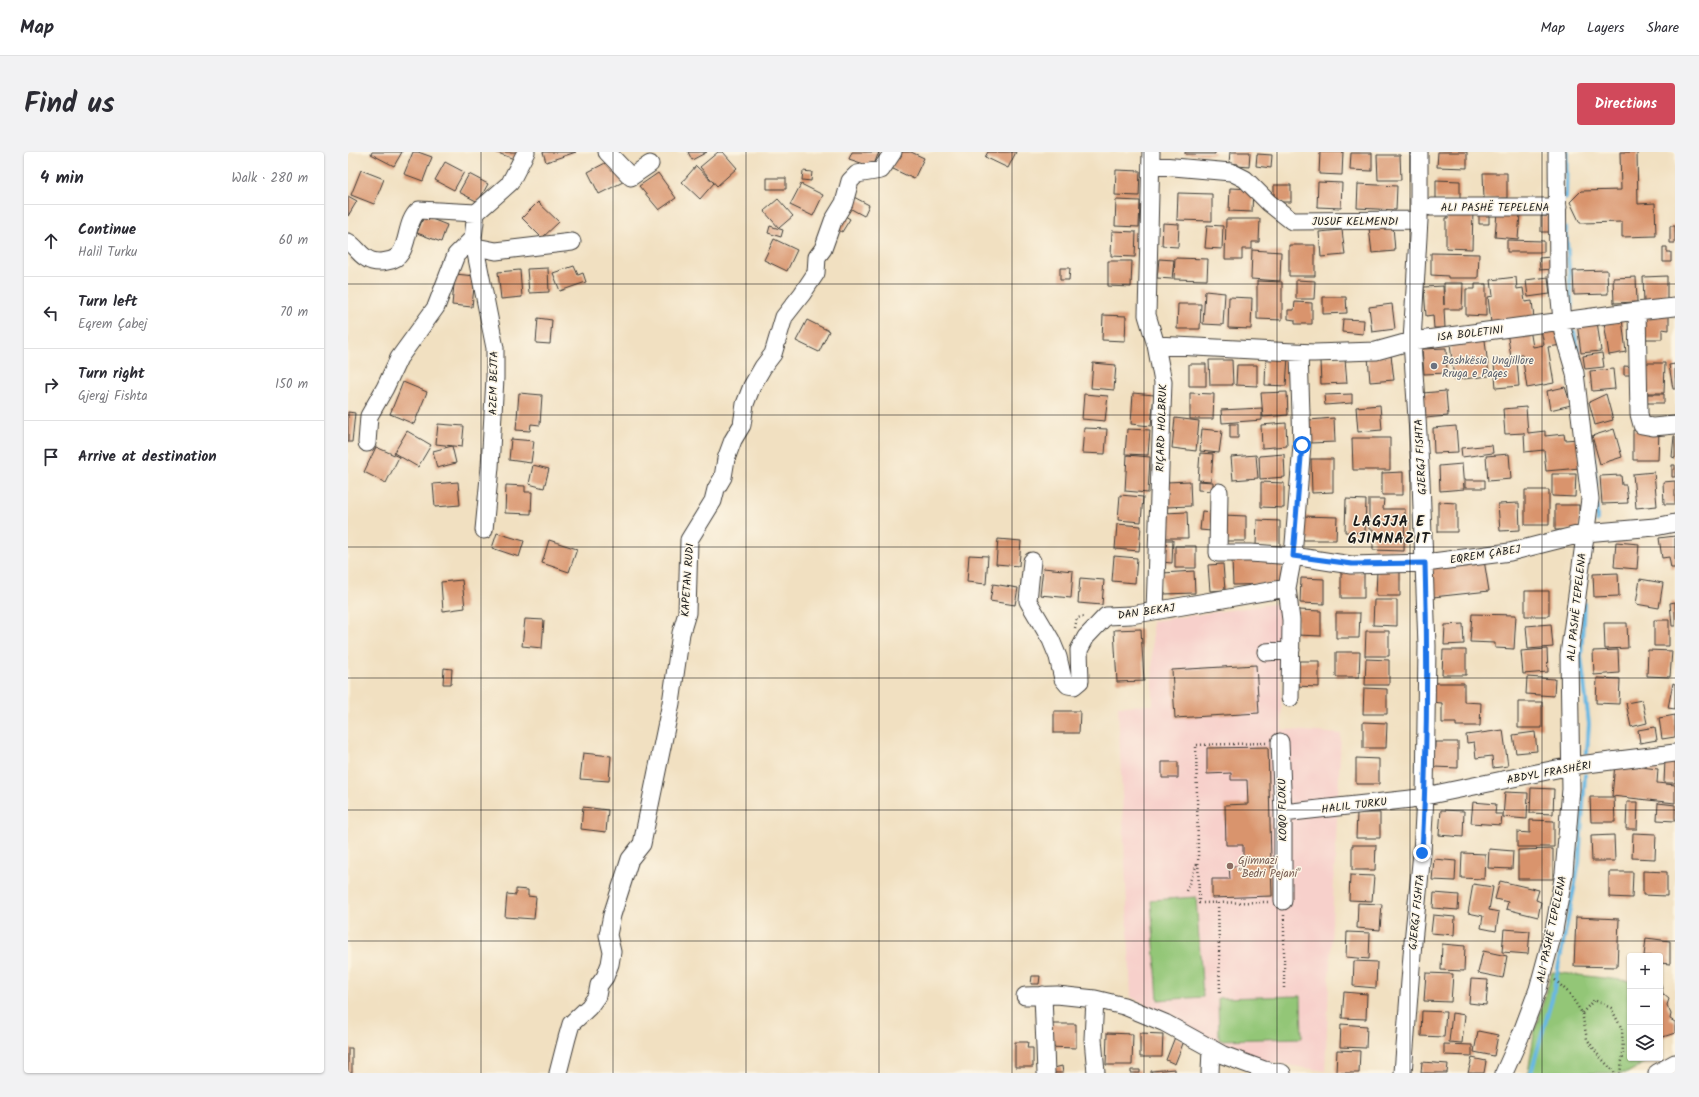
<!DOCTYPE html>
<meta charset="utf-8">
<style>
body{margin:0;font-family:Kalam,sans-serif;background:#f2f2f3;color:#2b2b33}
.controls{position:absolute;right:12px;bottom:12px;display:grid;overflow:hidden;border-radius:4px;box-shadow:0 1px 3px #0004}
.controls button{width:36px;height:36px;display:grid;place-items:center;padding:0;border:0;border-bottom:1px solid #e1e1e2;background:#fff;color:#2b2b33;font:20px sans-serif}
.stop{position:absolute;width:12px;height:12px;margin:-9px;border:3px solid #1a73e8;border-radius:50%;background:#fff}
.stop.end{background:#1a73e8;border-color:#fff;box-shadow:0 1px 4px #0008}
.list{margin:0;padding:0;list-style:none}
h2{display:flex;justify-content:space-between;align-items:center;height:52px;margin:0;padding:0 16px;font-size:17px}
h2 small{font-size:13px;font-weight:400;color:#7c7c81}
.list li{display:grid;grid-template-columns:26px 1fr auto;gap:12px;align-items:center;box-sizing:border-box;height:72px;padding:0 16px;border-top:1px solid #e1e1e2}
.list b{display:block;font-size:15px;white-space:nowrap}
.list p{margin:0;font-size:13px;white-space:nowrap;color:#7c7c81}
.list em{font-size:13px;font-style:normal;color:#7c7c81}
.icon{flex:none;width:22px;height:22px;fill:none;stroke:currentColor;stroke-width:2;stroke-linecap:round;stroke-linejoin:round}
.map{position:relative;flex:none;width:1327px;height:921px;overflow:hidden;border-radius:4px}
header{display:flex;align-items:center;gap:24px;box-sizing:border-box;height:56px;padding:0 20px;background:#fff;border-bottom:1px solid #e1e1e2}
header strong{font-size:19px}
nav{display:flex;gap:22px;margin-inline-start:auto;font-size:14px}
.intro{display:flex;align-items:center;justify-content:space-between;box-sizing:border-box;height:96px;padding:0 24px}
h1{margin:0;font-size:28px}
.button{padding:10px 18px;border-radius:4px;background:#d1495b;color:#fff;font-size:14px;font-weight:700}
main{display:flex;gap:24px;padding:0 24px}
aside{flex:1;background:#fff;border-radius:4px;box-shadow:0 1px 3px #0004}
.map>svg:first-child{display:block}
</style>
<header>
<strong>Map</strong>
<nav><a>Map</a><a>Layers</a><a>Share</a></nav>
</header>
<div class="intro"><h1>Find us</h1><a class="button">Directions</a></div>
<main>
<aside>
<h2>4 min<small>Walk · 280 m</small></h2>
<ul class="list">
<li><svg class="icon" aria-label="ahead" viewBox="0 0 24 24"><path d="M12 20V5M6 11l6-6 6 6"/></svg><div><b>Continue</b><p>Halil Turku</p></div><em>60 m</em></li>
<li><svg class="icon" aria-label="left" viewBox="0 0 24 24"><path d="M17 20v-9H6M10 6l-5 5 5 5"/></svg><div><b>Turn left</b><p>Eqrem Çabej</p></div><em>70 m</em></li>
<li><svg class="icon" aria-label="right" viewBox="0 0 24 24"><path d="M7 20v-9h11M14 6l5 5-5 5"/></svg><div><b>Turn right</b><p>Gjergj Fishta</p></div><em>150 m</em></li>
<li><svg class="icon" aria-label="arrive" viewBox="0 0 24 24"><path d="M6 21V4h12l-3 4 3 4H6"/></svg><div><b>Arrive at destination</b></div></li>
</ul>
</aside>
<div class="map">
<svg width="1327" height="921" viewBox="0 0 1327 921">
<rect width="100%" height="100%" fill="#fcf5e5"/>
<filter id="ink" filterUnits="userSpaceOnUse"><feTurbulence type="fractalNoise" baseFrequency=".025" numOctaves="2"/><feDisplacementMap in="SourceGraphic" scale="8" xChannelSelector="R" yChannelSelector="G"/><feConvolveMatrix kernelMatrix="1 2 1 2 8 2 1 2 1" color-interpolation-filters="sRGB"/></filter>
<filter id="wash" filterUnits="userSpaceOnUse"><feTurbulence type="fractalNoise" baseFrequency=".012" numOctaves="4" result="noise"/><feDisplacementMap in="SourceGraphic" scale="16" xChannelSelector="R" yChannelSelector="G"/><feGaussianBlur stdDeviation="0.9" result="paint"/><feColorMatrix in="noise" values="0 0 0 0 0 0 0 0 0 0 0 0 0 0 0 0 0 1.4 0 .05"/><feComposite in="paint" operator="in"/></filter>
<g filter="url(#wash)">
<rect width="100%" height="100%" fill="#f1e0c1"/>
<path fill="#f7d0cb" d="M931,451L934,577L993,582L977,919L913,909L851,881L783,845L770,554L805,553L804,469Z"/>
<path fill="#93c677" stroke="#58714a" d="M848,745L855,845L810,848L803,748Z
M1204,820L1282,829V906L1304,907L1279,921H1180L1186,882Z
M953,844L954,886L871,888L870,846Z"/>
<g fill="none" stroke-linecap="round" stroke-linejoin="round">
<path stroke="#68b8e3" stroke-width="4" d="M1218,46L1219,0
M1218,76L1224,157
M1226,179L1232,208
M1244,292L1248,333
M1249,353V369
M1236,452L1233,505L1241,572L1239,601
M1183,921L1204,847L1231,711L1237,623"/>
</g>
<g id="blocks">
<path fill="#d9946d" d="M24,0H54L46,14L23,2Z
M65,0H70L84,5L75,29L56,22Z
M147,0H172L169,8Z
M195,0H228L198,10Z
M340,0H359L344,8Z
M370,0H375L389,16L369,34L352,15Z
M504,0H531L525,15L501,7Z
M551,0H563L576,6L566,27L543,16Z
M640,0H668L660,16L637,5Z
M837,0H867V2H837Z
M882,0H902L901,15L890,14V12L881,11Z
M972,0H995L994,23L971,22Z
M1090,0H1119V16L1089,15Z
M1272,0H1289L1290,52L1307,51L1308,84L1274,85V70L1232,71L1222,50L1233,39L1273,38Z
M1003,1H1024V19L1002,18Z
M909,2L924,3L923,16L908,14Z
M1029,3H1052L1053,28H1030Z
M263,8L279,28L251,42L240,20Z
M97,10L116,20L106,38L87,28Z
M348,14L366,31L352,47L334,30Z
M13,18L36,27L26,52L3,43Z
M768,18L792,19L791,44L767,43Z
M455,19L464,20L463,29L454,28Z
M310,21L328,46L311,58L291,34Z
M1135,21H1159V46L1136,47Z
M121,22L140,32L130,50L111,40Z
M419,26H438V37H419Z
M1088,28L1112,29V47H1088Z
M970,30L994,31L993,56L969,55Z
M453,32L475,43L465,64L442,53Z
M1010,32L1049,34L1048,58L1009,56Z
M926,33H943V50H926Z
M882,36L905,37L904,60L881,59Z
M830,41L864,42V69L829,68Z
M502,43L521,53L516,64L496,53Z
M0,44L9,49L0,64Z
M430,47L445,64L431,76L416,59Z
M768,48L792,49L791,75L767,74Z
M190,50L211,70L194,86L174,66Z
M1100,58H1125L1124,97L1098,96V66H1100Z
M1131,58H1141V72H1131Z
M1149,60L1172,62L1170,87L1147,85Z
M494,62L502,67L494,80L485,75Z
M76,64L99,73L93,90L69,81Z
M1193,64H1202L1201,80H1193Z
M878,67H912L911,90H904V97H894V107H877Z
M815,71L831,72L830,95L814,94Z
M859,73L875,74L874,97L857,96Z
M422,74L435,78L433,85L420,81Z
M1045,74L1047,99L1024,101L1021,76Z
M1322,74H1327V91H1322Z
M994,78L997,103L973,105L971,80Z
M764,79L788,80L787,105L763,104Z
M426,87L449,98L439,119L416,108Z
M1159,88L1196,89V100H1159Z
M941,93H967V124H941Z
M1315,95H1319V100H1323V110H1315Z
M904,98L933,100L932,129L903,127Z
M1083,101L1131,102L1130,126H1100V124L1083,123Z
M1203,105L1204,117L1192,118L1191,106Z
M827,106L860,107L859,128L826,127Z
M811,107L826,108L824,127L809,126Z
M760,109H784L783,135L760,134Z
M226,114L230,123L235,121L238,130L212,139L205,121Z
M200,116L201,140L181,141L179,117Z
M712,116H722L721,128H712Z
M172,118L174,145L153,147L150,120Z
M1259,118L1260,142L1226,143L1225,119Z
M107,122L127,124L124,155L104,153Z
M1319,124V149L1296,150L1295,125Z
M1168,125L1169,137L1175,136L1177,150L1184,149L1186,166L1143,171L1140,145L1145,144L1143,128Z
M1200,125L1202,142L1180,145L1178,128Z
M1288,125L1289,150L1266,151L1265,126Z
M948,128L967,129L966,147H948Z
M909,129L934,130V168L909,167Z
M1096,131H1115L1114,157H1096L1097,176H1086L1085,163L1078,164L1076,135L1095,134L1096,153Z
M1127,132H1138V164L1118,163V137H1127Z
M857,139L877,141L875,173L855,172Z
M881,145L904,146L903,177L880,176Z
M975,145H998L999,161L975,162Z
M947,150L964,151V172H947V168L940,167V158H946Z
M830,152H853L852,177H829Z
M1044,152L1047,177L1024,180L1021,155Z
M1293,162H1321V178L1314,177V187H1293Z
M755,163L778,164L777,189L754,188Z
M190,166L204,168L202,192L188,191Z
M995,167L1016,168L1015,182L994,180Z
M1274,167L1278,200L1261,203L1256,170Z
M459,168L481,179L471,200L448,189Z
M1249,169L1253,199L1233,201L1229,171Z
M1211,174L1214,193L1200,195L1206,231L1179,236L1174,203L1163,205L1159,180L1182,177L1185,195L1196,193L1193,177Z
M1137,188L1141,224L1106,228L1102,191Z
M1098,196L1099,221L1076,222L1074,197Z
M1254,201L1256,215L1237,217L1235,204Z
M1043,203L1046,228L1022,230L1020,205Z
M918,204L940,205L938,234L917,233Z
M997,207L999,231L973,232L972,209Z
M861,208H884L885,233H862Z
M1169,209L1171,234L1148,236L1146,211Z
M745,211L768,213L766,238L743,236Z
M1294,211H1317L1316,241H1293Z
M841,212H858V234H841Z
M1327,212V237H1325L1321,213Z
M889,213H909V234L888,233Z
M1276,214L1289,215V223H1276Z
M1265,217L1267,237L1244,239L1242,219Z
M55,230L79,240L66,272L42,262Z
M1217,235L1223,253L1202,258L1199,239Z
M1098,239L1100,264L1077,266L1075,241Z
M939,240L940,263L915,265L913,241Z
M171,241L194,243L192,273L183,272L182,279L168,278Z
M785,241L806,243L803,274L783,272Z
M842,241L866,242L865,267H842Z
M736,242L760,244L757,269L734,267Z
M1004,242V251L977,253L976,243Z
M1258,242L1265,268L1247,273L1241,250Z
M1295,242H1316V251H1295Z
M1032,253L1034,278L1010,280L1008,255Z
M1178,255L1180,281L1197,279V284L1216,282L1217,288L1230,287L1232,316L1198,319L1196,298L1177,300L1176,281L1157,282L1155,257Z
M914,256V268L874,271L873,258Z
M0,260L7,261L4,290H0Z
M827,266L851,269L848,299L824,296Z
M986,266L987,290L962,291L961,268Z
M938,271L939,294L914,296L913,273Z
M90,272L116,274L114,295L88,292Z
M882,272H890V286H882Z
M1108,274L1110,300L1086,301L1085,276Z
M736,276L759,277L757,302L734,301Z
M779,277L802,278L800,303L777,302Z
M854,277L874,279L871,301L852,299Z
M1266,277L1274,305L1252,312L1244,284Z
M1285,278H1311L1310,308H1285Z
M59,279L83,293L70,315L46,301Z
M1326,284H1327V306L1324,305Z
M1004,286H1042V318H1005Z
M163,287L186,289L183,311L161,308Z
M1144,293L1145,301L1114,305L1113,296Z
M104,294L108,311L89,316L85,299Z
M28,295L51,305L38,331L16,320Z
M852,301L865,302L863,329L850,328Z
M936,302L937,325L912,327L911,304Z
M1161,302L1163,327L1140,329L1138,304Z
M779,303L802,305L800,341L777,339Z
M908,303L910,326L885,328L883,305Z
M963,307H985V340L964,341Z
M1114,312L1116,337L1092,339L1091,314Z
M185,313L201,317L196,336L181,332Z
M1324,313H1327V325H1324Z
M1055,320V343H1034V321Z
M1306,320L1309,354L1288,356L1285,322Z
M1204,322H1228L1227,345L1204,344Z
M1273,323L1274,333H1278L1280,351L1254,352L1252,324Z
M1117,328H1137V336H1117Z
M842,329L843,354L819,355V330Z
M850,329L865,330V339L850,338Z
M1327,329V352H1316L1315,330Z
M110,330L112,353L87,355L85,332Z
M913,330L936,331V356L913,355Z
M158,333L177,334V340H184L183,362L157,361Z
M1177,338H1201V373H1177Z
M772,343L795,345L793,370L770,368Z
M998,347L1018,348L1017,381L997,380Z
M1021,347H1036L1035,357H1057L1056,399L1025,398V377H1021Z
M1090,350L1109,351V380H1090Z
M1171,351L1172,378L1152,379L1150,352Z
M1207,353H1231V378H1207Z
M854,359L865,360L863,379L852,378Z
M839,360L840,386H817L816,361Z
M875,363L898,364V389H874Z
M954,364L989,365L988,388H954Z
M909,368L932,369V394L908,393Z
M769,372L793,374L791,399L767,397Z
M149,381L176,389L171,405L144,396Z
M1327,384V416H1323L1321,405L1314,406L1311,386Z
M650,387L673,389L671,414L648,412Z
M201,388L229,397L221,420L194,411Z
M814,388H825L824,411L813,410Z
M1268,390L1291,392L1289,417L1266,415Z
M827,394H848V416H827Z
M621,403L640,404L638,432L619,430Z
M766,404L789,406L787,431L764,429Z
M934,406L935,432L885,433L884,408Z
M1136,408L1141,439L1085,445L1081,415Z
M875,412L877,438L862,439L860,413Z
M695,416L725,419L723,446L692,443Z
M1029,418L1052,419V444H1028Z
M846,419L847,441L816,442L815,421Z
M993,420L1016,421V446H993Z
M1270,421L1271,444L1246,445L1245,422Z
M732,426L756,428L754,453L730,451Z
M953,426L976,427V452L952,451Z
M1292,427L1315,431L1311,456L1288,452Z
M114,428L117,456L95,459L93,430Z
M645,432L670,436L667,453L642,449Z
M1177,439H1201V464H1177Z
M1026,448H1049V474L1025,473Z
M1327,450V474H1324L1322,451Z
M950,458L973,459V484L949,483Z
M988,461H1012L1011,486H988Z
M1124,462L1168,463L1166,497L1147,496V491L1122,490Z
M177,467L196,468L194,496L174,494Z
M1306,468H1321V494H1306Z
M1256,471H1279L1280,496L1257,497Z
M1115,472L1116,492L1096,493L1097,473Z
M1203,472L1205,495L1180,497L1178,474Z
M793,477L796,529L769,530L766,478Z
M1018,479H1041V504H1017Z
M1199,497L1200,520L1175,522L1173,499Z
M1095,498H1118V523H1094Z
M1270,498L1271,521L1246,523L1245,499Z
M1300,498L1324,499L1322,525L1299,524Z
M988,500H1012L1011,525H988Z
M1018,507L1041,508V533H1017Z
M948,509H971V535L947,534Z
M908,513L911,561L827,566L824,518Z
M96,516L104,517L103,532H95Z
M1179,525L1207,527L1206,544L1178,542Z
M1249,526L1272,527L1271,552L1248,551Z
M1083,531H1116V550L1133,551L1132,574H1108V571H1094V551L1083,550Z
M1325,531L1327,532V557L1320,556Z
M1016,536L1039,537V562H1015Z
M1294,548L1299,571L1283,575L1278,551Z
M1170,550H1194V576H1170Z
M706,559H732L731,581H706Z
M1327,563V585L1314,587L1311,566Z
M1015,570L1039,571L1038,596H1015Z
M1307,575L1309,588L1292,591L1290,578Z
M1155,578L1160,614L1145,616L1144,604L1128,606L1126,590L1119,591L1118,583Z
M1187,580L1189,599L1168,601L1165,583Z
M1087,590H1110V616L1086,615Z
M920,595L924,744L864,746V727H882L881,714H895V693H878L877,653L900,652L899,628H883V621L859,622V596Z
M235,601L263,604L261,629L232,627Z
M1008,606L1031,607V632H1008Z
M1317,608H1327V631H1316Z
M814,610H830V626H814Z
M1267,612L1310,617L1309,631L1327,633V651L1264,644Z
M1183,636L1206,637L1205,662L1182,661Z
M1157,640L1180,641L1179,667L1155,665Z
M1242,645H1266L1267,670H1243Z
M1125,650L1148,652L1147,662H1154L1153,673L1123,671Z
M1279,650H1290L1289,677H1278Z
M1310,651L1327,653V669L1309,668Z
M235,655L260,658L258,680L233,677Z
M1093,658L1116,659L1115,685L1091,683Z
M1009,661H1032V686H1008Z
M1182,668L1206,669V695H1169V680L1182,681Z
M1285,681L1308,682L1307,707L1284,706Z
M1266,683L1267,709H1244L1243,684Z
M1004,693H1028L1027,718H1004Z
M1141,697L1165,699L1164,717L1140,716Z
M1205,697V727H1170V698Z
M1114,701L1137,702L1136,727L1113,726Z
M1086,707L1108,709L1107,729L1084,728Z
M1295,719L1319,720V744L1295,743Z
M1261,720H1285L1284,746L1261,745Z
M1002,723L1026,724L1024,749L1001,748Z
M1152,729L1191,738L1188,748L1193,750L1190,765L1158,757L1160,750L1147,747Z
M1125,732L1145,735L1141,758L1151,760L1148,779L1133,776L1135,764L1120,761Z
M168,737L180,738V744L188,745L186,767L157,765L159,742L168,743Z
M1086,741L1111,743L1110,758L1085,756Z
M1010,751L1034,752L1032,778L1009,776Z
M1085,763L1107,765L1106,783L1083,781Z
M1228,765L1271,767L1269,815L1226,814Z
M1156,777L1182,779L1180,802L1154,800Z
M999,780L1022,781L1021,807L998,805Z
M1298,786L1322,789V812L1312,811V804H1296Z
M1094,792L1117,794L1116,819L1093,818Z
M1135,799L1159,804L1155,826L1130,821Z
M1006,809L1029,810L1028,836L1005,834Z
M1078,821L1105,822L1103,850L1076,849Z
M684,824H692L691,832H683Z
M1123,827L1140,828L1138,853L1121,851Z
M1312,828L1315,842L1321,847L1319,853L1323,862L1322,867L1327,870V881L1312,886Z
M996,840L1019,842L1018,867L994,866Z
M1074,859L1098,860L1096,885L1073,884Z
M1104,861L1117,863L1114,891L1101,890Z
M700,872H728V896L700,895Z
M993,872L1019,874L1018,896L992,895Z
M1130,879L1150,883L1146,904L1126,900Z
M759,881L785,882L784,913H758Z
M792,881L815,882L814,905H792Z
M827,885L836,889L827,912L818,908Z
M667,890H680L679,896H685V915H667Z
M1096,892L1124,893V904L1096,903Z
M0,896H4V921H0Z
M989,898L1012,899L1011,921H988Z
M1124,906L1138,909L1136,921H1120Z
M1074,910L1100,912L1099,921H1073Z
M714,914L715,921H703L702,917Z
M827,917V921H803V919Z
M783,918H792V921H783Z"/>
</g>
</g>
<g filter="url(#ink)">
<use href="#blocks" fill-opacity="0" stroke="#3c3935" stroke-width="1"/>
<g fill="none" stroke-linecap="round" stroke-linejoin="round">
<g stroke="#3c3935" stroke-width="19">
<path id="minor" d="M259,0L283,25L302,12
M803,0L799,163L808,193L815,230L807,458
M803,13L883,20L897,27L921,51L944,69L1071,68
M1083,55H1210
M0,90C9,95 13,106 24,109C28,110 35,110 39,109C64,106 54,72 71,58L128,61
M118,93L148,99L224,90
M1289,159L1327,155
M808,193L966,201L1028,199L1064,189L1289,159L1291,262L1294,273L1305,275L1327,273
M19,291L21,264L37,236L51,206L88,155L108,103L125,86
M871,340L870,401H902L945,404L1003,413L1077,411L1162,400L1237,381L1307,375L1327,371
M136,378L142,315L147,226V196L125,86L128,61L162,31L178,0
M684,409L680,449L703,488L710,505L715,527L720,533L726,534L732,529L731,498L738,485L758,464L783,463L939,436
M918,500L943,498
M942,546L943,468L939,436L945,404L954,293L951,201
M932,590L935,661V749
M935,661L1063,647L1223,614L1327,601
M695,843L698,921
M677,844L709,843L747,847L776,854L817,871L875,903L916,918L934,921
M747,847L745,887L748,921
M210,921L219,886L223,872L241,855L249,844L251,833L257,825L262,812L264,800L260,783L264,763L282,707L294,692L323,551L333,481L339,461L341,388L365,349L368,337L375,325L378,307L385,288L394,273L397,252L404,234L415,215L425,202L436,165L454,142L468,121L469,105L475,97L485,69L496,51L502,29L509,22L533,18L545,0
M862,921L863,896
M1055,921L1065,790L1074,701L1077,644L1079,494L1073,329L1064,189L1071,68V0
M1156,921L1172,885L1190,837L1206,778L1216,721L1223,637L1221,503L1242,347L1227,221L1215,180L1210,125L1209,0
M1309,921L1327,911"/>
</g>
<path stroke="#3c3935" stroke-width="2.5" stroke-dasharray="1 3" stroke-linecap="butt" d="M727,476L729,466L738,464
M918,591L848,593L851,751L920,750
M838,739L849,712
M870,751L872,840
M936,763V838
M1207,828L1221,841L1234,861L1239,887L1251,904L1267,921
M1234,861L1246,848L1263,856L1274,877L1275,902L1272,921"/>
<use href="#minor" stroke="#fff" stroke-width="17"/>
</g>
</g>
<g fill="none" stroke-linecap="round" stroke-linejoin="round" filter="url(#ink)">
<path stroke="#1a73e8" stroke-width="5" d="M954,293L945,404L1004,412L1077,411C1080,508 1079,604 1074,701"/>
</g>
<path fill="none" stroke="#1c1c1c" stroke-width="1" stroke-opacity="0.55" d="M133,0V921M265,0V921M398,0V921M531,0V921M664,0V921M796,0V921M929,0V921M1062,0V921M1194,0V921M0,132H1327M0,263H1327M0,395H1327M0,526H1327M0,658H1327M0,789H1327"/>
<circle fill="#6b7280" stroke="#fcf5e5" stroke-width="1.5" cx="1086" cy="214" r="4"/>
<circle fill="#8d6e63" stroke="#fcf5e5" stroke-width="1.5" cx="882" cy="714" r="4"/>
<g text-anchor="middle" stroke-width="3" stroke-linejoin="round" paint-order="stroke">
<g font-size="11" fill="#1c1c1c" stroke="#fcf5e5">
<text x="1147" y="59">ALI PASHË TEPELENA</text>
<text x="1007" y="73">JUSUF KELMENDI</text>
<text transform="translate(1122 181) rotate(-7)" y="4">ISA BOLETINI</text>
<text transform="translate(145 231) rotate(-89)" y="4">AZEM BEJTA</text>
<text transform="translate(813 276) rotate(-88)" y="4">RIÇARD HOLBRUK</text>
<text transform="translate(1072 305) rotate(-93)" y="4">GJERGJ FISHTA</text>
<text transform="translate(1137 402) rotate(-9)" y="4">EQREM ÇABEJ</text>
<text transform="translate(339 428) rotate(-86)" y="4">KAPETAN RUDI</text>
<text transform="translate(1228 455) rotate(-84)" y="4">ALI PASHË TEPELENA</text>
<text transform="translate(798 459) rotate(-8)" y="4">DAN BEKAJ</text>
<text transform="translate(1201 620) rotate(-10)" y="4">ABDYL FRASHËRI</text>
<text transform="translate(1006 653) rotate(-7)" y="4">HALIL TURKU</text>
<text transform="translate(934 658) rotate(-91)" y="4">KOQO FLOKU</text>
<text transform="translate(1068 760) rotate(-84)" y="4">GJERGJ FISHTA</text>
<text transform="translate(1203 777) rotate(-78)" y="4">ALI PASHË TEPELENA</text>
</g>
<g font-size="11" fill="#5b616d" stroke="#fcf5e5" text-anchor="start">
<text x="1094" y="212">Bashkësia Ungjillore<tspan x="1094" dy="13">Rruga e Paqes</tspan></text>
</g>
<g font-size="11" fill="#785e54" stroke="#fcf5e5" text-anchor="start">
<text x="890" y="712">Gjimnazi<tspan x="890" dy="13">"Bedri Pejani"</tspan></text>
</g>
<g font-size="15" font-weight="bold" letter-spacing="1" fill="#1c1c1c" stroke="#fcf5e5">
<text x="1041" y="374">LAGJJA E<tspan x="1041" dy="17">GJIMNAZIT</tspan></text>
</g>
</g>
</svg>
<div class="controls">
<button>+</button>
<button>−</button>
<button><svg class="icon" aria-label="layers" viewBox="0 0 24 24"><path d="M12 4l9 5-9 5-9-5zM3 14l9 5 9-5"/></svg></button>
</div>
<div class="stop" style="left:954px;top:293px"></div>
<div class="stop end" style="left:1074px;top:701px"></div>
</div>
</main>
